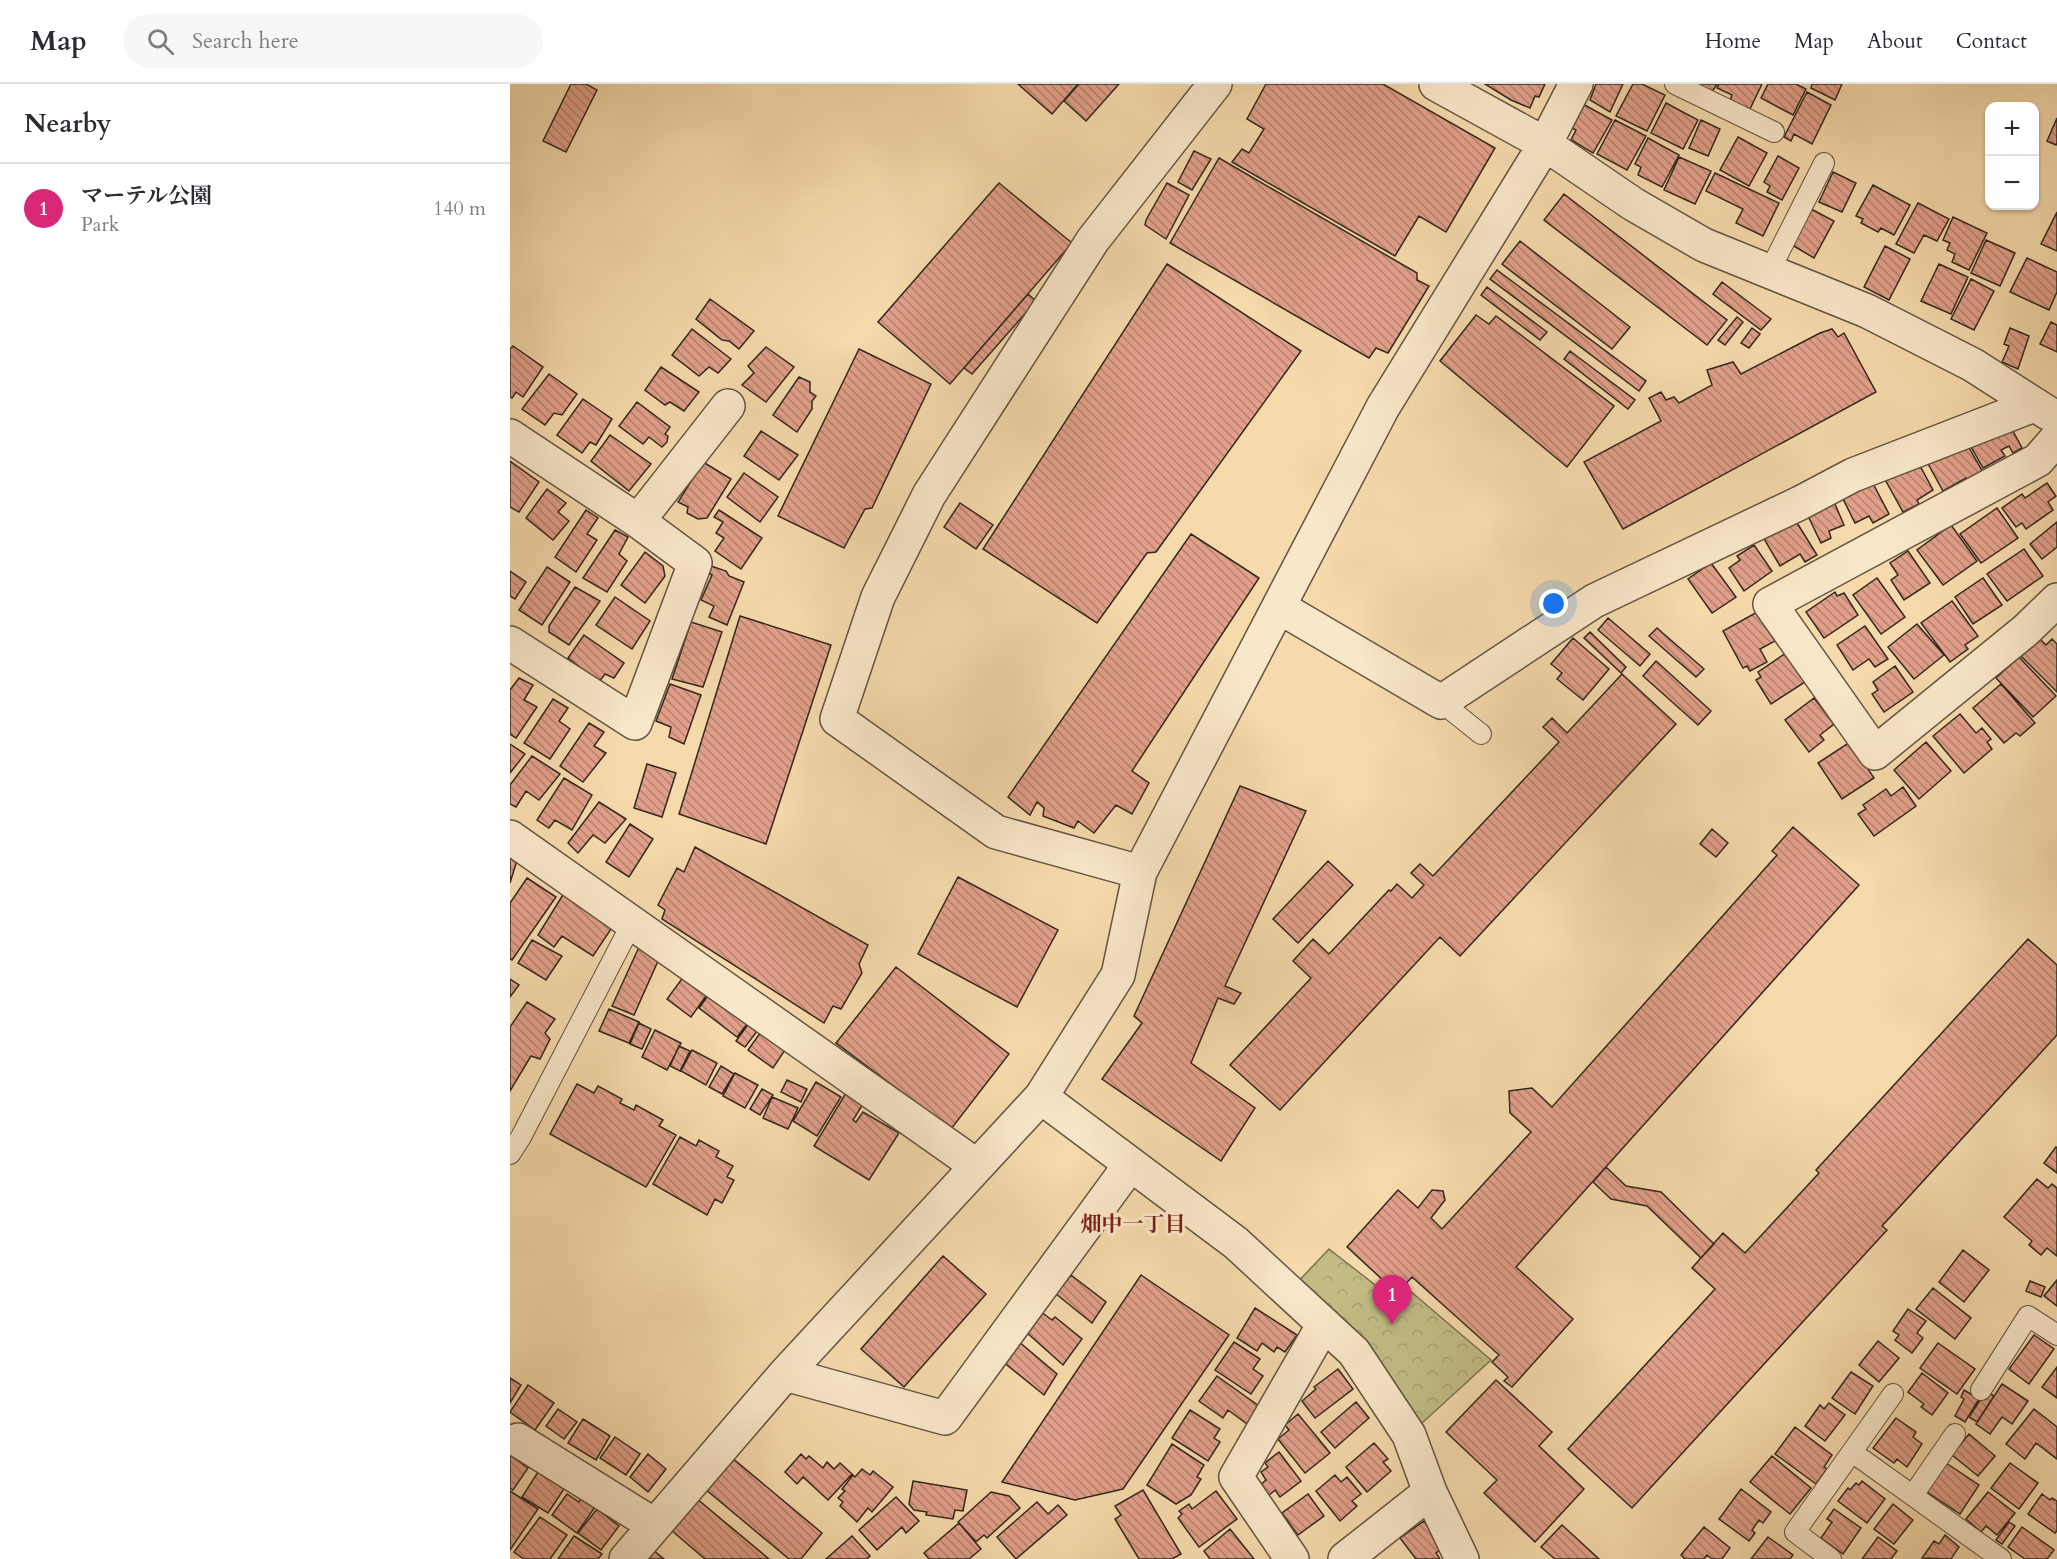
<!DOCTYPE html>
<meta charset="utf-8">
<style>
body{margin:0;font-family:Cardo,"Noto Serif JP",serif;background:#f7f7f7;color:#2b2b33}
.controls{position:absolute;right:18px;top:18px;display:grid;overflow:hidden;border-radius:12px;box-shadow:0 2px 4px #0004}
.controls button{width:54px;height:54px;display:grid;place-items:center;padding:0;border:0;border-bottom:2px solid #e1e1e2;background:#fff;color:#2b2b33;font:30px sans-serif}
.you{position:absolute;left:1044px;top:520px;width:21px;height:21px;margin:-15px;border:4px solid #fff;border-radius:50%;background:#1a73e8;box-shadow:0 0 0 9px #1a73e833}
.badge{display:grid;place-items:center;width:39px;height:39px;border-radius:50%;background:#db2777;color:#fff;font-size:20px;font-weight:700}
.pin{position:absolute;translate:-50% -50px;filter:drop-shadow(0 2px 3px #0008)}
.pin::after{content:'';position:absolute;top:32px;width:21px;height:18px;background:inherit;clip-path:polygon(0 0,100% 0,50% 100%)}
.list{margin:0;padding:0;list-style:none}
h2{display:flex;justify-content:space-between;align-items:center;height:78px;margin:0;padding:0 24px;font-size:26px}
h2 small{font-size:20px;font-weight:400;color:#7c7c81}
.list li{display:grid;grid-template-columns:39px 1fr auto;gap:18px;align-items:center;box-sizing:border-box;height:90px;padding:0 24px;border-top:2px solid #e1e1e2}
.list b{display:block;font-size:22px;white-space:nowrap}
.list p{margin:0;font-size:20px;white-space:nowrap;color:#7c7c81}
.list em{font-size:20px;font-style:normal;color:#7c7c81}
.icon{flex:none;width:33px;height:33px;fill:none;stroke:currentColor;stroke-width:2;stroke-linecap:round;stroke-linejoin:round}
.map{position:relative;flex:none;width:1547px;height:1475px;overflow:hidden}
header{display:flex;align-items:center;gap:36px;box-sizing:border-box;height:84px;padding:0 30px;background:#fff;border-bottom:2px solid #e1e1e2}
header strong{font-size:28px}
nav{display:flex;gap:33px;margin-inline-start:auto;font-size:21px}
.search{width:420px;height:54px;background:#f7f7f7;display:flex;align-items:center;gap:15px;box-sizing:border-box;padding:0 21px;border-radius:33px;color:#7c7c81;font-size:22px}
main{display:flex}
aside{flex:1;background:#fff}
.map>svg:first-child{display:block}
</style>
<header>
<strong>Map</strong>
<div class="search"><svg class="icon" aria-label="search" viewBox="0 0 24 24"><circle cx="10" cy="10" r="6"/><path d="M15 15l6 6"/></svg>Search here</div>
<nav><a>Home</a><a>Map</a><a>About</a><a>Contact</a></nav>
</header>
<main>
<aside>
<h2>Nearby<small></small></h2>
<ul class="list">
<li><span class="badge">1</span><div><b>マーテル公園</b><p>Park</p></div><em>140 m</em></li>
</ul>
</aside>
<div class="map">
<svg width="1547" height="1475" viewBox="0 0 1547 1475">
<defs>
<pattern id="forest-crowns" width="20" height="18" patternUnits="userSpaceOnUse" patternTransform="scale(1.5)"><rect width="20" height="18" fill="#c3bd85"/><path d="M2 6a3 3 0 1 1 6 0M12 15a3 3 0 1 1 6 0" fill="none" stroke="#a8a272"/></pattern>
<pattern id="building-back-hatch" width="6" height="6" patternUnits="userSpaceOnUse" patternTransform="scale(1.5)"><rect width="6" height="6" fill="#e2a08a"/><path d="M-1 5l2 2M0 0l6 6M5-1l2 2" fill="none" stroke="#b88270"/></pattern>
</defs>
<rect width="100%" height="100%" fill="#f6daac"/>
<filter id="stains"><feTurbulence type="fractalNoise" baseFrequency=".00333" numOctaves="4"/><feColorMatrix values="0 0 0 0 .2 0 0 0 0 .09 0 0 0 0 .02 0 0 0 .5 -.17"/></filter>
<radialGradient id="worn" r=".72"><stop offset=".6" stop-color="#630" stop-opacity="0"/><stop offset="1" stop-color="#630" stop-opacity=".3"/></radialGradient>
<path fill="url(#forest-crowns)" stroke="#7a7252" stroke-width="1.5" d="M819,1165L887,1218L899,1206L981,1276L899,1351L783,1203Z"/>
<path fill="url(#building-back-hatch)" stroke="#31281e" stroke-width="1.5" d="M61,0H76L87,6L56,68L33,57Z
M508,0H568L542,30Z
M569,0H609L576,37L554,17Z
M756,0H873L985,64L936,148L909,132L885,172L722,78L732,65L739,69L754,45L737,35Z
M975,0H1035L1029,13L1025,12L1020,24L1001,16Z
M1086,0H1113L1100,28L1080,16Z
M1123,0H1132L1155,11L1137,47L1106,32Z
M1187,0H1207L1202,8Z
M1209,0H1252L1239,27L1220,17L1222,11L1207,4Z
M1258,0H1286L1296,5L1283,31L1251,14Z
M1302,0H1332L1325,16L1301,4Z
M1297,8L1321,21L1302,60L1284,50L1281,57L1274,53Z
M1071,19L1102,36L1083,69L1061,56L1066,46L1058,42Z
M1156,19L1188,36L1173,65L1141,49Z
M1547,34V59L1546,61L1537,57Z
M1105,36L1136,52L1117,86L1087,70Z
M1191,36L1210,45L1198,72L1179,64Z
M1228,53L1257,69L1239,102L1210,86Z
M1138,54L1169,71L1152,103L1128,91L1131,83L1125,80Z
M684,67L701,75L682,106L668,98Z
M1268,72L1289,84L1272,116L1257,108L1260,102L1254,98Z
M1169,73L1201,87L1185,120L1154,106Z
M709,74L907,189V196L919,202L878,269L866,264L859,274L660,159Z
M1323,88L1346,99L1332,128L1309,118Z
M1205,89L1269,119L1253,152L1226,139L1233,125L1196,107Z
M489,99L562,159L440,300L368,238Z
M657,99L679,111L656,155L635,141L636,136Z
M1363,101L1400,121L1384,151L1371,144L1368,148L1351,139L1353,135L1346,132Z
M1054,110L1217,236L1197,261L1034,136Z
M1408,119L1439,135L1427,157L1414,151L1404,169L1386,160Z
M1301,125L1324,137L1304,174L1282,161Z
M1547,128V167L1531,160Z
M1443,133L1477,149L1459,186L1442,178L1445,170L1437,166L1440,159L1433,156Z
M1476,156L1505,169L1490,202L1461,189Z
M1010,157L1120,243L1102,265L992,180Z
M1375,162L1400,175L1379,216L1354,203Z
M1517,174L1547,188V208L1539,226L1500,208Z
M657,180L791,267L646,468L637,469L587,539L473,465Z
M1429,180L1458,193L1441,230L1411,217Z
M987,186L1136,297L1129,307L980,195Z
M1461,195L1484,207L1464,246L1441,235Z
M1212,198L1261,235L1251,246L1203,210Z
M977,203L1037,248L1030,256L971,211Z
M518,210L526,217L462,290L454,284Z
M200,215L244,247L229,265L219,257L212,256L186,235Z
M966,231L979,240L986,232L1104,322L1057,383L930,277Z
M1227,233L1233,238L1215,261L1208,256Z
M1541,238L1547,241V268L1530,260Z
M1242,244L1250,250L1239,264L1231,259Z
M1500,244L1519,252L1508,285L1492,278L1499,262L1494,260Z
M182,245L221,275L208,289L199,283L189,292L162,271Z
M1322,245L1328,253L1334,249L1366,308L1113,445L1074,378L1151,337L1139,314L1151,308L1156,316L1164,313L1169,319L1202,301L1197,286L1223,278L1231,290L1310,249Z
M3,262L33,283L13,313L6,308L2,314L0,313V265Z
M256,263L284,283L256,318L232,301L244,289L238,282Z
M349,265L421,300L362,424L355,425L334,464L268,432Z
M1060,267L1125,316L1118,325L1054,275Z
M151,283L189,308L174,327L160,318L155,321L135,306Z
M39,290L67,310L52,331L44,329L35,341L12,325Z
M289,293L300,298V308L306,312L302,317V325L287,348L263,331Z
M73,315L102,335L86,361L80,358L72,369L47,351Z
M127,318L160,343L155,350L158,352L157,358L152,363L139,353L133,360L109,342Z
M1496,334L1512,364L1503,369L1499,362L1491,366L1495,372L1473,384L1456,354Z
M251,347L288,371L269,396L234,372Z
M100,351L141,380L119,407L81,377Z
M1454,355L1475,392L1460,400L1456,394L1433,407L1416,376Z
M0,377L29,398L9,428L0,423Z
M193,378L221,395L197,434L188,435L177,429L178,423L168,418Z
M1408,378L1423,406L1407,416L1409,420L1393,428L1373,392Z
M234,389L268,413L250,438L217,413Z
M1358,390L1379,430L1363,439L1359,432L1345,439L1332,413Z
M1537,399L1546,412L1538,418L1543,426L1516,445L1512,439L1506,443L1492,424L1512,410L1515,414Z
M37,405L56,419L48,428L59,437L43,456L16,434Z
M1321,411L1334,441L1319,447L1321,454L1311,459L1298,432Z
M450,419L483,441L466,465L434,443Z
M1487,424L1508,454L1471,479L1450,450Z
M76,426L88,434L77,450L87,456L66,488L45,473Z
M209,426L252,454L231,485L205,467L214,454L206,449L213,438L204,433Z
M1284,434L1307,471L1295,478L1290,470L1270,482L1253,453Z
M1547,438V463L1532,475L1520,460Z
M1441,441L1467,477L1433,501L1407,466Z
M105,446L118,453L109,470L117,477L97,508L73,494Z
M681,450L749,494L622,687L639,699L622,730L606,721L584,749L568,737L564,744L533,732L534,724L527,718L520,731L498,713Z
M1244,461L1262,487L1234,507L1219,484L1230,476L1227,472Z
M1514,465L1533,492L1497,517L1477,490Z
M1398,467L1420,499L1394,516L1381,496L1388,491L1380,479Z
M135,468L153,482L155,492L135,519L111,501Z
M1201,479L1226,513L1202,529L1178,495Z
M201,482L216,487L219,492L234,498L217,541L199,533L204,522L191,516L202,491L198,489Z
M37,483L60,498L32,541L9,526Z
M0,487L16,498L5,515L0,512Z
M1367,494L1395,533L1371,550L1343,511Z
M1473,494L1492,521L1463,540L1445,513Z
M65,503L90,517L59,561L39,548V542Z
M1325,508L1327,512L1334,509L1348,531L1314,554L1296,528Z
M105,513L140,537L122,565L86,541Z
M1442,517L1468,552L1455,561L1458,565L1440,578L1411,539Z
M1249,527L1265,557L1250,565L1257,578L1240,587L1237,582L1233,584L1213,547Z
M230,532L321,561L256,760L169,730Z
M1098,534L1140,570L1130,582L1088,546Z
M181,538L212,548L193,603L162,595Z
M1407,540L1434,571L1404,595L1378,563Z
M1355,542L1378,575L1365,583L1359,575L1343,586L1327,561Z
M1147,544L1194,585L1186,593L1139,552Z
M1080,548L1116,583L1111,589L1074,554Z
M74,551L114,579L104,594L95,590L89,598L58,574Z
M1528,553L1536,561L1542,555L1547,560V608L1510,571Z
M1063,554L1099,585L1073,616L1047,595L1052,589L1041,580Z
M1276,569L1295,598L1261,620L1246,596L1251,593L1248,588Z
M1509,573L1546,612L1523,633L1486,594Z
M1146,577L1201,627L1188,641L1133,592Z
M1385,582L1403,608L1374,628L1362,610L1368,606L1363,598Z
M1112,590L1166,640L950,872L930,853L770,1026L720,981L801,894L783,877L803,855L819,870L879,806L881,807L887,800L902,814L914,801L901,789L910,780L923,792L1049,658L1033,643L1042,634L1057,649Z
M9,594L23,601L14,616L27,623L6,654L0,650V606Z
M160,600L191,611L174,660L159,653L161,643L146,637Z
M1491,600L1525,639L1510,652L1506,649L1494,659L1463,624Z
M1304,614L1324,640L1310,651L1314,656L1299,668L1275,636Z
M43,615L58,624L49,637L60,645L40,675L14,659Z
M1450,630L1466,649L1472,644L1481,655L1477,658L1482,665L1454,689L1423,652Z
M79,639L94,648L84,662L96,669L73,698L50,682Z
M1340,658L1364,694L1332,715L1308,679Z
M1416,658L1441,687L1409,715L1384,686Z
M0,660L15,670L0,689Z
M22,672L50,690L29,716L16,707L6,723L0,720V701Z
M137,680L166,689L152,733L124,724Z
M54,694L82,711L62,746L45,736L39,744L27,736Z
M730,702L796,727L715,902L731,909L724,920L708,914L681,979L745,1024L711,1077L592,995L632,939L624,932Z
M1393,703L1406,722L1364,752L1348,730L1356,725L1353,721L1376,705L1381,712Z
M89,718L116,735L95,759L83,751L68,769L58,759Z
M120,740L143,755L119,793L96,778Z
M1283,743L1349,801L1006,1183L1063,1235L1002,1303L994,1297L998,1293L982,1278L989,1271L902,1193L887,1209L837,1163L888,1106L908,1124L922,1106L933,1107L935,1116L921,1134L932,1145L1021,1048L1000,1029L999,1007L1022,1004L1042,1023L1267,771L1262,767Z
M1202,745L1218,759L1206,773L1190,760Z
M185,763L358,861L349,880L352,889L331,925L323,922L314,939L152,835L155,826L148,821L167,784L174,788Z
M0,770L8,773L0,799Z
M818,777L843,801L788,859L763,835Z
M448,793L548,846L507,923L408,870Z
M17,794L46,813L2,876L0,875V819Z
M54,809L103,842L83,872L52,852L44,863L28,851Z
M1518,855L1547,881V951L1372,1142L1377,1146L1122,1424L1058,1365L1205,1205L1182,1184L1213,1149L1235,1169L1309,1089L1306,1086Z
M22,856L52,872L36,896L8,879Z
M129,863L152,868L124,931L102,922Z
M386,883L499,970L441,1045L326,959Z
M177,888L201,905L181,933L157,915Z
M0,895L9,901L0,913Z
M200,909L241,935L227,953L189,924Z
M17,918L45,935L35,949L40,955L30,975L21,972L0,1007V943Z
M99,925L129,938L119,959L89,947Z
M242,935L251,942L235,963L226,957Z
M129,939L141,945L132,965L120,960Z
M253,945L277,963L263,984L238,966Z
M145,946L171,959L157,986L132,973Z
M169,962L180,967L170,987L160,982Z
M182,966L207,979L196,1001L171,987Z
M211,982L224,990L212,1010L199,1003Z
M225,989L248,1001L235,1024L213,1012Z
M277,996L297,1005L291,1018L271,1008Z
M306,998L331,1013L307,1052L283,1037Z
M67,1000L84,1009L88,1002L112,1015L110,1019L124,1026L126,1021L153,1036L149,1042L166,1051L136,1103L40,1050Z
M252,1005L263,1011L250,1031L240,1025Z
M336,1009L353,1020L343,1036L346,1038L353,1028L389,1049L359,1096L304,1062Z
M262,1013L288,1024L278,1045L253,1034Z
M170,1053L186,1062L189,1056L209,1067L206,1073L223,1082L217,1093L224,1096L212,1119L205,1115L197,1131L143,1100Z
M1546,1063L1547,1064V1089L1534,1079Z
M1096,1083L1116,1102L1151,1108L1204,1160L1191,1174L1137,1122L1101,1115L1083,1098Z
M1527,1095L1538,1104L1542,1100L1547,1104V1172L1537,1164L1531,1171L1519,1161L1522,1157L1494,1133Z
M1453,1166L1479,1186L1454,1218L1429,1198Z
M433,1172L476,1210L394,1303L351,1265Z
M561,1191L596,1218L582,1239L546,1210Z
M631,1191L719,1251L613,1405L565,1416L492,1398Z
M1547,1196V1222L1534,1212Z
M1520,1197L1535,1203L1531,1213L1516,1207Z
M1423,1204L1461,1234L1445,1255L1406,1225Z
M745,1224L787,1251L775,1268L767,1263L764,1268L752,1259L747,1267L727,1254Z
M1398,1225L1416,1237L1407,1249L1413,1254L1402,1269L1385,1256L1389,1251L1383,1247Z
M531,1228L542,1236L545,1233L572,1255L553,1281L516,1248Z
M1524,1251L1544,1265L1519,1300L1499,1285Z
M508,1257L547,1290L534,1311L492,1277Z
M1368,1257L1389,1274L1369,1298L1349,1281Z
M724,1258L750,1275L743,1285L753,1292L741,1310L705,1286Z
M1428,1259L1465,1285L1447,1310L1410,1284Z
M1547,1283V1314L1532,1303Z
M828,1285L843,1305L805,1334L792,1317L806,1305L804,1303Z
M1341,1288L1363,1302L1345,1330L1322,1314Z
M1412,1289L1438,1309L1422,1331L1411,1323L1414,1320L1398,1308Z
M707,1292L753,1325L741,1343L718,1326L713,1334L689,1317Z
M0,1294L11,1301L0,1319Z
M986,1296L1042,1348L1029,1362L1074,1405L1025,1458L974,1409L987,1396L936,1348Z
M1492,1300L1518,1317L1502,1340L1492,1333L1480,1350L1466,1340Z
M18,1301L44,1319L25,1346L0,1328Z
M1454,1306L1469,1315L1455,1338L1445,1332L1454,1315L1451,1313Z
M1476,1307L1484,1312L1467,1338L1459,1333Z
M846,1318L859,1334L825,1364L811,1348Z
M1319,1319L1335,1331L1315,1357L1295,1342L1310,1321L1314,1325Z
M48,1325L67,1338L54,1355L36,1342Z
M1524,1325L1547,1343V1375L1526,1359L1515,1375L1496,1360Z
M680,1326L710,1345L704,1354L710,1358L698,1377L662,1354Z
M788,1330L820,1369L795,1389L768,1355L779,1346L775,1341Z
M1386,1334L1406,1348L1403,1353L1412,1360L1397,1383L1387,1375L1384,1379L1363,1364Z
M73,1335L100,1352L86,1376L58,1359Z
M1285,1343L1322,1371L1314,1383L1317,1385L1306,1400L1265,1370Z
M1459,1350L1485,1372L1468,1392L1442,1371Z
M105,1353L130,1370L116,1391L90,1374Z
M864,1359L878,1375L873,1378L881,1387L857,1408L836,1383Z
M662,1360L694,1381L687,1393L691,1395L681,1411L666,1420L637,1401Z
M769,1368L791,1397L770,1413L765,1406L757,1413L749,1402L756,1396L751,1388L758,1383L755,1379Z
M138,1370L156,1385L138,1408L120,1393Z
M291,1370L296,1375L299,1372L313,1384L317,1378L324,1385L330,1379L342,1390L318,1416L293,1393L287,1400L275,1388Z
M0,1371L18,1384L3,1406L0,1404Z
M1262,1372L1301,1404L1280,1430L1240,1398Z
M221,1373L312,1449L291,1475H279L195,1405Z
M1436,1379L1469,1401L1450,1430L1417,1408Z
M1500,1379L1528,1399L1509,1425L1481,1404Z
M352,1385L360,1391L363,1387L383,1403L362,1428L358,1424L347,1438L330,1422L333,1418L328,1414L335,1407L332,1405L343,1391L345,1393Z
M28,1388L54,1405L38,1429L12,1413Z
M825,1391L831,1398L837,1393L851,1410L842,1417L847,1422L830,1437L806,1407Z
M403,1397L457,1406L453,1427L445,1426L443,1435L416,1431L417,1428L404,1426L399,1420Z
M1352,1397L1375,1415L1357,1439L1328,1417L1338,1404L1340,1406L1346,1399L1349,1401Z
M1231,1405L1261,1428L1253,1439L1249,1436L1242,1446L1245,1449L1239,1457L1209,1435Z
M633,1406L671,1470L662,1475H629L605,1435L611,1431L605,1422Z
M0,1407L28,1425L0,1466Z
M706,1407L727,1435L689,1463L668,1434L672,1430L669,1427L679,1420L682,1425Z
M481,1408L499,1412L510,1424L477,1454L474,1451L466,1458L448,1438Z
M1478,1408L1505,1429L1487,1451L1476,1442L1471,1448L1456,1435Z
M57,1410L69,1418L73,1411L87,1420L67,1449L42,1431Z
M798,1410L814,1432L788,1451L772,1429Z
M1532,1410L1540,1416L1542,1414L1547,1417V1447L1545,1449L1518,1430Z
M386,1413L409,1437L396,1449L392,1443L367,1466L349,1446Z
M186,1414L259,1475H195L161,1446Z
M527,1418L538,1430L548,1421L557,1431L506,1475L487,1453Z
M1383,1420L1403,1436L1384,1460L1364,1445Z
M87,1425L109,1442L91,1466L68,1449Z
M1324,1425L1351,1444L1333,1470L1311,1454L1322,1438L1317,1435Z
M30,1433L57,1451L40,1475H14L4,1468Z
M914,1437L933,1464L926,1469L930,1475H906L890,1454Z
M1499,1438L1505,1442L1492,1460L1486,1456Z
M449,1439L471,1465L459,1475H419L414,1469Z
M1052,1441L1089,1475H1045L1031,1463Z
M1194,1443L1220,1464L1212,1475H1202L1197,1471L1194,1475H1175L1171,1471Z
M1512,1443L1544,1466L1537,1475H1515L1498,1463Z
M720,1445L744,1475H700L694,1467Z
M1435,1451L1449,1463L1441,1475L1412,1474L1424,1457L1429,1460Z
M64,1452L92,1470L88,1475H48Z
M342,1452L360,1472L357,1475H316Z
M1258,1453L1283,1471L1280,1475H1241Z
M1368,1453L1387,1467L1381,1475H1352Z
M143,1466L154,1475H135Z"/>
<g fill="none" stroke-linecap="round" stroke-linejoin="round">
<g stroke="#625442" stroke-width="22">
<path id="service" d="M1165,0L1264,48
M1259,188L1314,79
M931,618L971,650
M0,1070L11,1053L122,839
M1471,1306L1518,1232L1547,1251
M1342,1368L1491,1475
M1403,1411L1445,1350
M1321,1475L1285,1448L1383,1310"/>
</g>
<g stroke="#625442" stroke-width="36">
<path id="minor" d="M926,0L1035,60L1123,120L1194,161L1357,227L1463,281L1538,329
M0,352L128,437L185,479L125,639L0,559
M1547,354L1528,376L1260,520L1365,669L1516,546L1547,516
M128,437L218,322
M769,523L931,618L1084,517L1290,419L1343,391L1524,321
M0,753L467,1082
M630,788L486,748L327,635L368,513L419,411L583,156L705,0
M531,1013L726,1159L844,1268L899,1351L920,1408L952,1475
M275,1290L435,1334L620,1081
M8,1356L144,1441
M116,1475L275,1290L531,1013L608,891L630,788L873,323L1035,60L1066,0
M782,1475L726,1393L814,1240
M835,1475L920,1408"/>
</g>
<use href="#service" stroke="#f9e7c9" stroke-width="20"/>
<use href="#minor" stroke="#f9e7c9" stroke-width="33"/>
</g>
<g text-anchor="middle" stroke-width="6" stroke-linejoin="round" paint-order="stroke">
<g font-size="21" font-weight="bold" fill="#7a1f14" stroke="#f9e7c9">
<text x="623" y="1147">畑中一丁目</text>
</g>
</g>
<rect width="100%" height="100%" filter="url(#stains)"/>
<rect width="100%" height="100%" fill="url(#worn)"/>
</svg>
<div class="controls">
<button>+</button>
<button>−</button>
</div>
<div class="you"></div>
<div class="pin badge" style="left:882px;top:1241px">1</div>
</div>
</main>
